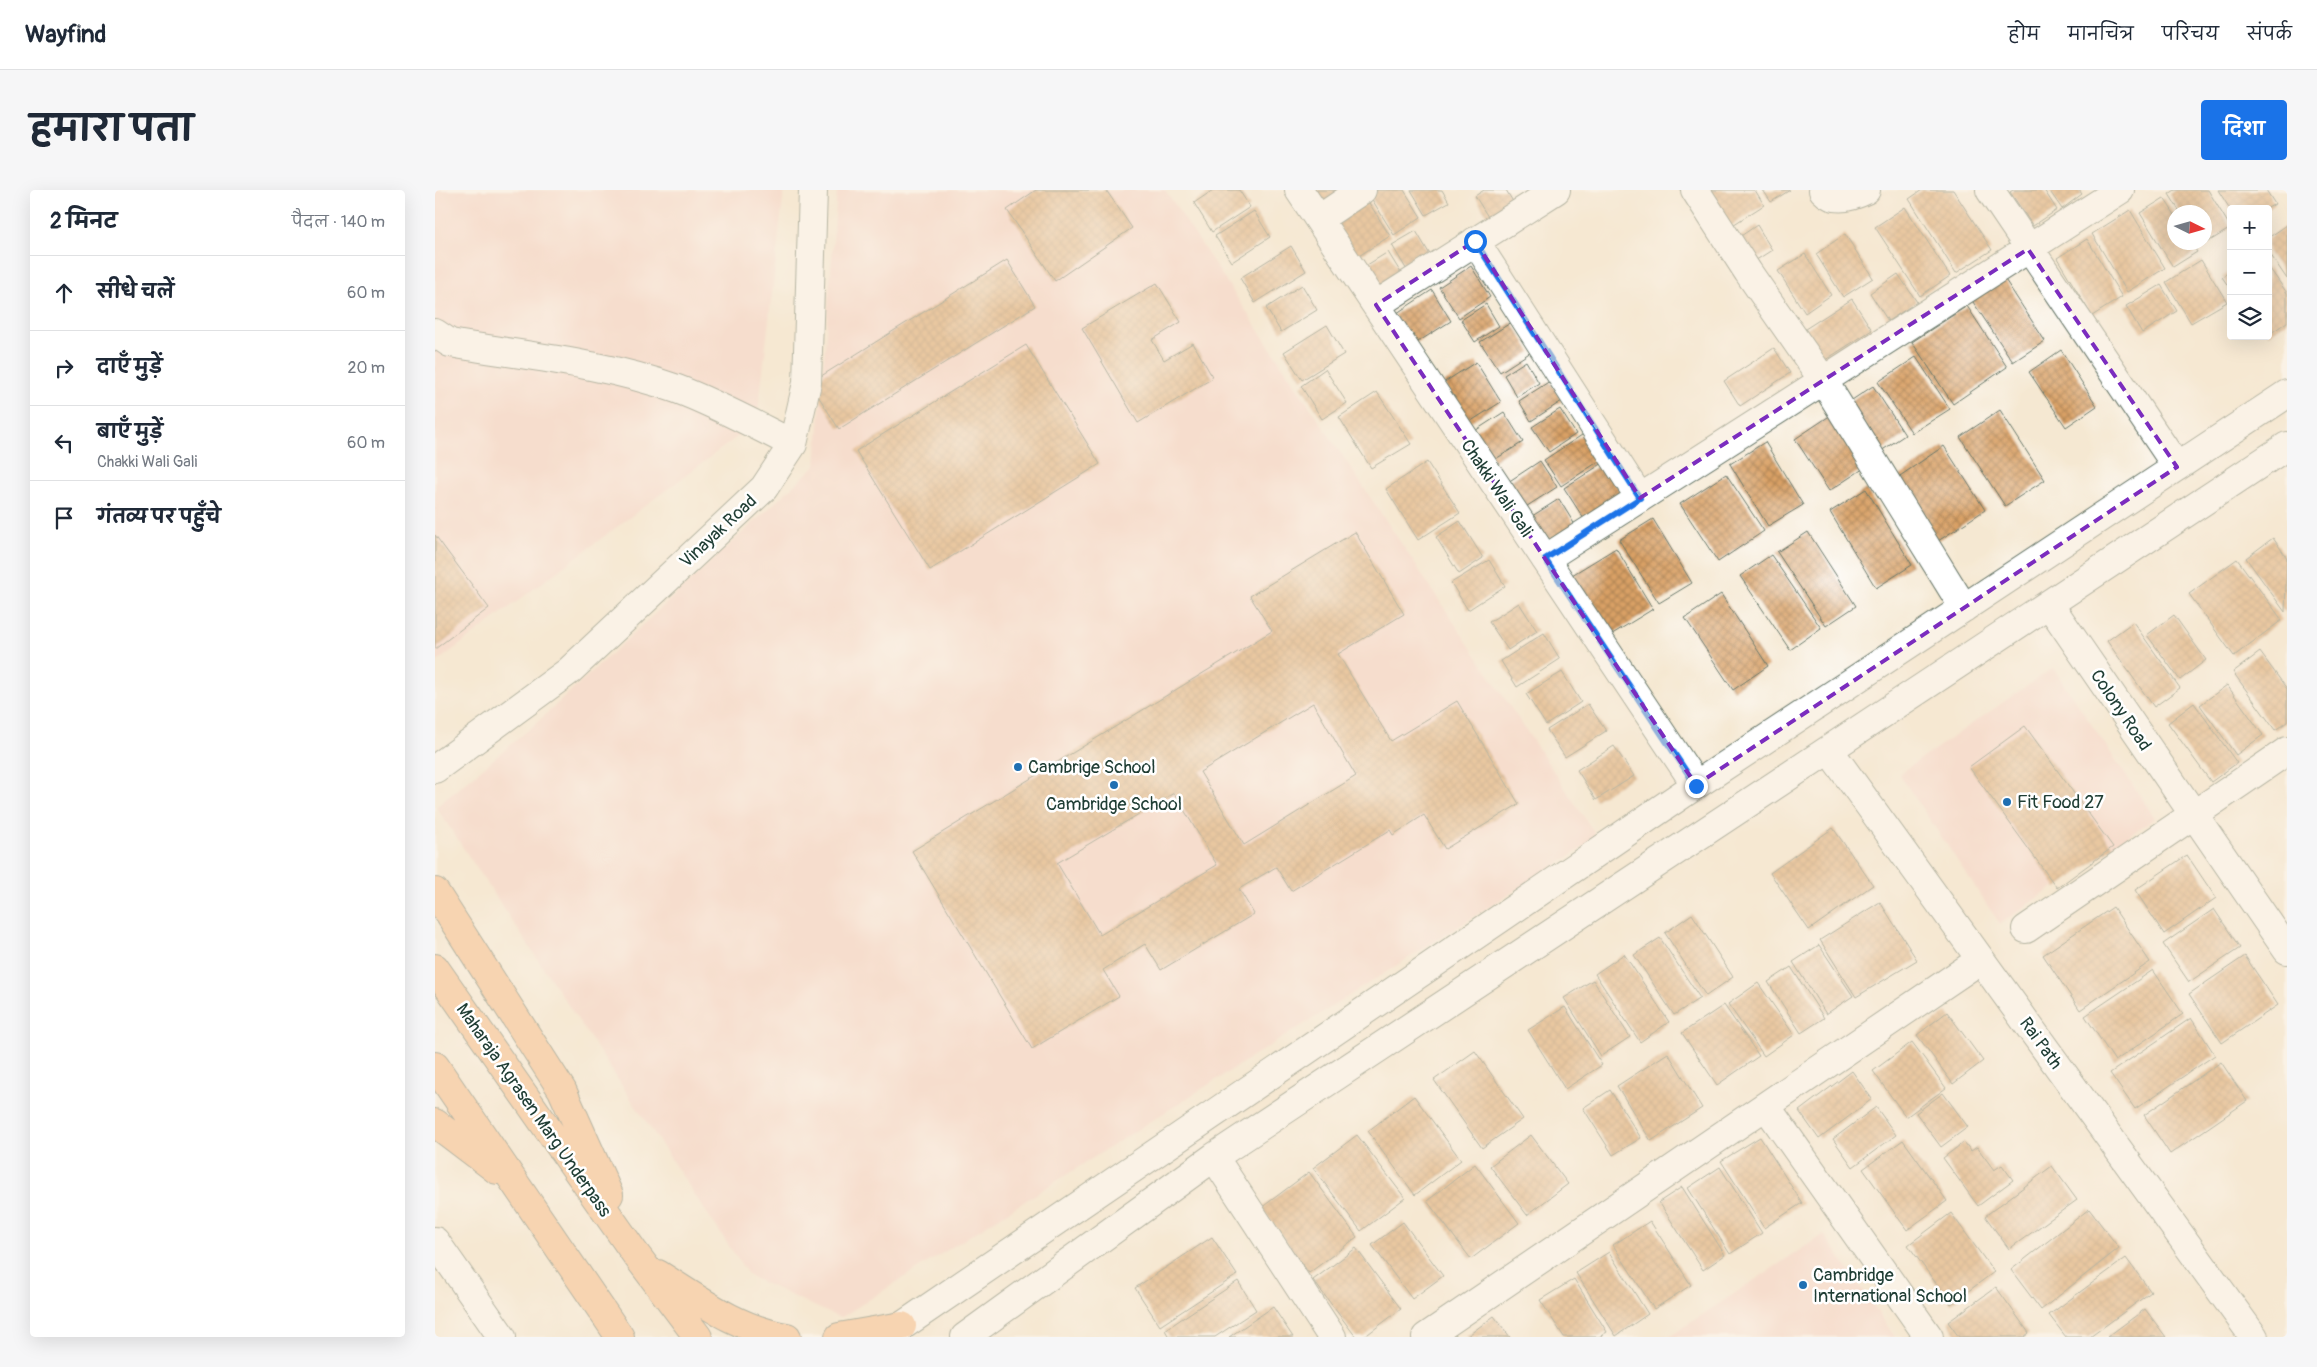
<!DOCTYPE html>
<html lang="hi">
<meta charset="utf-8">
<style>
body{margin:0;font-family:Pangolin,"Playpen Sans Deva",sans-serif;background:#f6f6f7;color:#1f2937}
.controls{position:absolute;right:15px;top:15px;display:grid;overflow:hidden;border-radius:5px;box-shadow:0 5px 20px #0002}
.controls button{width:45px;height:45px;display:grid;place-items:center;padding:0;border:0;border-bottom:1px solid #e0e1e3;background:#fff;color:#1f2937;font:25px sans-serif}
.compass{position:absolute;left:1732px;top:15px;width:45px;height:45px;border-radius:50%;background:#fff;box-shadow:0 5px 20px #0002;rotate:95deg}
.stop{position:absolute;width:15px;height:15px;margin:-11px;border:4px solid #1a73e8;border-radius:50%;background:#fff}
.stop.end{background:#1a73e8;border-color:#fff;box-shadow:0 1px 5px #0008}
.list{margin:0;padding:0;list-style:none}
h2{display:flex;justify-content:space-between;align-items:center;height:65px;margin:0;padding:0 20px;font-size:21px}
h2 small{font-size:16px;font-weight:400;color:#747a83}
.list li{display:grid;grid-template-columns:32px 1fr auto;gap:15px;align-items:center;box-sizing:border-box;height:75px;padding:0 20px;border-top:1px solid #e0e1e3}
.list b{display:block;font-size:19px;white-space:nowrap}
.list p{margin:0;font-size:16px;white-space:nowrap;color:#747a83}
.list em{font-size:16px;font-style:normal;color:#747a83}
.icon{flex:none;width:28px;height:28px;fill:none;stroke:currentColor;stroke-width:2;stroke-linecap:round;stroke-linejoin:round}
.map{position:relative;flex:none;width:1852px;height:1147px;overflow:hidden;border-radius:5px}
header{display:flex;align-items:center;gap:30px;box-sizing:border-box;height:70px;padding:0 25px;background:#fff;border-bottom:1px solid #e0e1e3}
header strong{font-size:24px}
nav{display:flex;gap:28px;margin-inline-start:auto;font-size:18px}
.intro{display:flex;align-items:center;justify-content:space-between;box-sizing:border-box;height:120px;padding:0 30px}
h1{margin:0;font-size:35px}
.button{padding:12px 22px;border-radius:5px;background:#1a73e8;color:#fff;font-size:18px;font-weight:700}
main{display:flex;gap:30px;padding:0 30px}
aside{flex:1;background:#fff;border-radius:5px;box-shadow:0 5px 20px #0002}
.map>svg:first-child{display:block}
</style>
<header>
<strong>Wayfind</strong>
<nav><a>होम</a><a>मानचित्र</a><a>परिचय</a><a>संपर्क</a></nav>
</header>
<div class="intro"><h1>हमारा पता</h1><a class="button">दिशा</a></div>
<main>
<aside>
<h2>2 मिनट<small>पैदल · 140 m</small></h2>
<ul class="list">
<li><svg class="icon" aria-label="ahead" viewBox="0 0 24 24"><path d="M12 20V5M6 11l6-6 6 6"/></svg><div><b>सीधे चलें</b></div><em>60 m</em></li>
<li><svg class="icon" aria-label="right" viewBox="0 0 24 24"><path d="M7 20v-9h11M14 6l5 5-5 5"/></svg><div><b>दाएँ मुड़ें</b></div><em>20 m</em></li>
<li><svg class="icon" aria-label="left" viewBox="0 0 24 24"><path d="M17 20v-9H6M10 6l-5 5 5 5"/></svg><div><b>बाएँ मुड़ें</b><p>Chakki Wali Gali</p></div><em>60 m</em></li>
<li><svg class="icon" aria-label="arrive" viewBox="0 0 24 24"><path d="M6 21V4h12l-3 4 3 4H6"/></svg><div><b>गंतव्य पर पहुँचे</b></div></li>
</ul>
</aside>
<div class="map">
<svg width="1852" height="1147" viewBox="0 0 1852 1147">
<defs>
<pattern id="building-cross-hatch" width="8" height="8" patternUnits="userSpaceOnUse" patternTransform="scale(1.25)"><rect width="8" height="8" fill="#d9a065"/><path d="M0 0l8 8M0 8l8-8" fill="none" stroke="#af8454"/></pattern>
</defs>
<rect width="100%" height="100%" fill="#fff"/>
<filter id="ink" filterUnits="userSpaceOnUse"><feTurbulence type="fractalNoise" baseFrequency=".02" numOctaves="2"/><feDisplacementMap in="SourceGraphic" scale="10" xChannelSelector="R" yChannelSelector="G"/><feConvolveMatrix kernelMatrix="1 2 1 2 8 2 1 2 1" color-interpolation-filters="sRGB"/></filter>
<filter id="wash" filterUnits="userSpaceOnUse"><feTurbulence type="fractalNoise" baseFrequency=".0096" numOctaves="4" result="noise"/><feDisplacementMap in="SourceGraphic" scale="20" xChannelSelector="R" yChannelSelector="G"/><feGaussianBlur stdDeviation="1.12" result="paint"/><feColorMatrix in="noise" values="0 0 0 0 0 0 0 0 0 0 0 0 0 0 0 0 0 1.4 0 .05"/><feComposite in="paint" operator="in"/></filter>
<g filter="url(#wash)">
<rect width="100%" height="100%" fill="#f5e8d2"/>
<path fill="#f7d1c8" d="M0,0H349L322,232L0,473Z
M402,0H730L1163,648L405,1128L314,1086L1,617L97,537L381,275Z
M1618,478L1720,628L1565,734L1464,584Z
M1389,1044L1460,1147H1234Z"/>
<g id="blocks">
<path fill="url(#building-cross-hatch)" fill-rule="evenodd" d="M601,0H671L697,38L620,91L572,20Z
M778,0H804L815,17L777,42L759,13Z
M877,0H919L889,19Z
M938,0H969L986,27L959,45L933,3Z
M976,0H1007L1014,12L991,25Z
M1049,0H1071L1083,20L1058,35L1040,6Z
M1268,0H1320L1329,15L1293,38Z
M1328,0H1355L1336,12Z
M1487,0H1518L1557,60L1521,83L1474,9Z
M1578,0H1609L1622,20L1598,36L1575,2Z
M1614,0H1644L1647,4L1627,19Z
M1740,0H1773L1796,38L1766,56L1764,52H1770V22H1745L1734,4Z
M1783,0H1831L1840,14L1831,19H1795Z
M929,5L955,46L919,69L893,28Z
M1729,8L1740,25V52H1756L1762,62L1738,77L1705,23Z
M1470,17L1515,86L1485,106L1440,37Z
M1695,20L1730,78L1692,102L1657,44Z
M819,21L835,47L797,72L780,46Z
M1322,35L1337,60L1315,74L1300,50Z
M1852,35V89L1833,61V48Z
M981,41L997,68L973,82L957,55Z
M1410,44L1438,88L1408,107L1381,64Z
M1652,49L1687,107L1657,126L1622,68Z
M856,56L871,81L820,113L805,88Z
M953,62L972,93L943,111L924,80Z
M1370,64L1396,105L1370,123L1343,81Z
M572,70L600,116L404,239L375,193Z
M1766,70L1792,112L1756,133L1731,92Z
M1036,76L1055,107L1024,128L1004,97Z
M1833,76L1852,103V132L1833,145Z
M1796,80V100L1787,87Z
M1463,84L1482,112L1453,131L1435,103Z
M1567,85L1610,151L1578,172L1534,106Z
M722,93L746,132L717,150L729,170L758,153L778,188L703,233L647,138Z
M867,95L882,120L846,142L831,118Z
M1726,95L1742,121L1707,143L1691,116Z
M997,100L1016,131L978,155L959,125Z
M1417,109L1437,140L1387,172L1367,141Z
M1051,114L1064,136L1040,152L1026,130Z
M1532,116L1572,177L1518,214L1477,152Z
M1077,132L1096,162L1065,182L1045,152Z
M892,135L909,164L867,190L849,162Z
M591,155L665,274L495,380L421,261Z
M1339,158L1355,183L1305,216L1289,191Z
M1626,160L1662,216L1631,237L1594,182Z
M1481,167L1515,219L1477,243L1443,192Z
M1091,171L1104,193L1082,207L1069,185Z
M1041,172L1066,212L1033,233L1008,193Z
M890,179L912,213L887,229L866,196Z
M1115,191L1127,211L1096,231L1084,211Z
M1438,196L1470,245L1446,261L1414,212Z
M942,202L976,254L936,278L904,227Z
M1125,219L1141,244L1114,262L1097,237Z
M1565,220L1610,290L1570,316L1525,247Z
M1402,221L1437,273L1394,301L1360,249Z
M1069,222L1088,252L1051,275L1032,246Z
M1150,243L1166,270L1126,296L1109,270Z
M1330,252L1368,315L1333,336L1295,274Z
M1509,256L1550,320L1497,355L1456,292Z
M1105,271L1122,297L1089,318L1073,292Z
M992,272L1025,323L983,350L951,299Z
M1168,273L1188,305L1149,329L1129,298Z
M1291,284L1329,341L1283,372L1245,314Z
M1431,299L1477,375L1441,398L1395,322Z
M1124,309L1140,335L1111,354L1094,328Z
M1218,329L1257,393L1224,413L1184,350Z
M1025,331L1048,368L1024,384L1001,347Z
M920,342L969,424L903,464L956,551L1022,511L1084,614L1010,659L989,625L958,645L955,640L856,701L841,677L804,699L819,724L726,780L710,754L668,780L684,806L597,859L477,661L837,441L815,406ZM878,513L921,586L809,655L765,582ZM739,603L782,675L665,745L622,673Z
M1373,342L1421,416L1391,436L1342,362Z
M0,345L54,418L0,459Z
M1838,348L1852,368L1850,422L1811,368Z
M1181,358L1218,419L1174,446L1137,385Z
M1336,365L1386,438L1355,460L1305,386Z
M1802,369L1847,430L1799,466L1754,404Z
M1054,370L1070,396L1033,420L1016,393Z
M1286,404L1333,476L1298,500L1250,428Z
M1084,413L1102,441L1073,460L1054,432Z
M1739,425L1771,470L1745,490L1712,445Z
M1698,432L1745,498L1719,517L1672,451Z
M1109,443L1125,469L1082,497L1066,471Z
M1825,462L1852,499V532L1840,540L1798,482Z
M1127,482L1146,512L1111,535L1091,504Z
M1792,495L1828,545L1801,565L1765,515Z
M1759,513L1802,573L1776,592L1733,533Z
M1153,514L1171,541L1130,567L1112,540Z
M1590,536L1678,657L1622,698L1534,577Z
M1179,556L1199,586L1161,610L1142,580Z
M1398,638L1438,695L1374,740L1335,683Z
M1752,665L1781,708L1729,744L1700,700Z
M1445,712L1482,770L1421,807L1385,750Z
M1678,717L1715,772L1645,820L1608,765Z
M1779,719L1805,758L1754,792L1728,754Z
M1257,724L1298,787L1271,806L1230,743Z
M1225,748L1265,808L1239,825L1199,765Z
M1384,755L1418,806L1391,824L1358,772Z
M1189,764L1234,832L1205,852L1160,784Z
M1810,766L1843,815L1787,853L1754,804Z
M1356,777L1389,828L1366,843L1333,792Z
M1718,780L1748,824L1680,871L1650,826Z
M1158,790L1195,847L1166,866L1129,808Z
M1323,793L1359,845L1329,866L1293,814Z
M1289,815L1324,866L1282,895L1247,843Z
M1130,817L1167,875L1130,899L1093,840Z
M1512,822L1548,871L1518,894L1482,845Z
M1756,828L1780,865L1700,919L1675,883Z
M1477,852L1511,898L1471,927L1438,881Z
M1040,861L1088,929L1047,958L999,890Z
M1233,863L1267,918L1216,951L1182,896Z
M1786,872L1812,911L1735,964L1709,925Z
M1417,881L1437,909L1384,949L1364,921Z
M1175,900L1206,948L1178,965L1148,918Z
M1508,903L1533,937L1506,957L1481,923Z
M979,906L1026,970L980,1005L933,941Z
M1441,917L1461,945L1418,977L1398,949Z
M922,945L970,1008L926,1041L878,978Z
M1096,945L1133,994L1092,1025L1055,976Z
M1325,947L1367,1013L1329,1038L1286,971Z
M1468,950L1512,1011L1472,1040L1428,979Z
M1529,952L1536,961L1542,957L1559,980L1567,975L1578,990L1543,1016L1508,968Z
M1040,974L1084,1033L1036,1069L992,1011Z
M1617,976L1642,1010L1574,1059L1550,1026Z
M1285,977L1327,1043L1295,1064L1253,998Z
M874,982L922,1047L874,1083L826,1018Z
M1247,997L1290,1065L1268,1080L1224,1012Z
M1654,1019L1684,1058L1606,1120L1576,1080Z
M1516,1023L1559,1082L1516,1114L1473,1055Z
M1215,1031L1256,1095L1219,1119L1178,1055Z
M968,1032L1008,1086L977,1109L937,1055Z
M777,1047L802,1085L725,1136L700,1098Z
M921,1058L966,1119L929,1147H921L878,1090Z
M1174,1062L1213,1124L1181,1146L1141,1083Z
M1691,1068L1716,1102L1655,1147H1631L1614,1125Z
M1139,1089L1172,1142L1164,1147H1129L1105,1110Z
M803,1091L821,1120L780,1147H734L730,1140Z
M1561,1097L1594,1143L1589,1147H1524L1513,1132Z
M838,1117L858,1147H794Z
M1710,1119L1731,1147H1672Z
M1059,1126L1075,1147H1031Z"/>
</g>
</g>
<g filter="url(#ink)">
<use href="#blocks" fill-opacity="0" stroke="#6a796b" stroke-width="1"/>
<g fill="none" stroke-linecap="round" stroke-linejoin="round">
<g stroke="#6a796b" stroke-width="30">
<path id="minor" d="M864,0L1261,595
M1260,0L1313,82L1388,190L1529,418
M1388,0C1400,13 1417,7 1431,0
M1555,0L1742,277
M884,29L927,0
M1040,51L1205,308
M941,115L1121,0
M0,143L15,153C91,166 169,173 242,199C282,214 320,235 358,254
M1110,369L1685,0
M1614,414L1852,760
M1394,560L1819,1147
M0,579L134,481L329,298L358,254L372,193L378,0
M1591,739L1852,561
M1331,916L1494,1147
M779,967L897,1147
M0,1051L67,1147
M459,1147L467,1136L1261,595L1852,204
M530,1147L779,967L1852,256
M991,1147L1545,770"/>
</g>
<g stroke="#6a796b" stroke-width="30">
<path id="major" d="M0,702L127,900L174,1005
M0,778L199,1062L263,1147
M0,876L185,1147
M0,933L62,980
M223,1084C263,1109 304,1140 352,1147
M404,1147L467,1136"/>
</g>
<use href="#minor" stroke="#fff" stroke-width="28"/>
<use href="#major" stroke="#f9bc8a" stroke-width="28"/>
</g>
</g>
<g fill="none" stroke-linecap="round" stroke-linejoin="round" filter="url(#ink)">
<path stroke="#1a73e8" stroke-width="6" d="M1040,51L1205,308L1110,369L1261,596"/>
</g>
<path d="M0 0H1852V1147H0ZM1040,51L1205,308L1593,59L1742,277L1261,595L941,115Z" fill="#f5e8d2" fill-opacity=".55" fill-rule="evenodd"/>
<path fill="none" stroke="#7b2cbf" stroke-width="4" stroke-dasharray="10 6" stroke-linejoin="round" d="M1040,51L1205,308L1593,59L1742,277L1261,595L941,115Z"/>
<g fill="#1f6fb2" stroke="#fff" stroke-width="2">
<circle cx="583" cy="577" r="5"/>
<circle cx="679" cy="595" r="5"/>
<circle cx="1572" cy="612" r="5"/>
<circle cx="1368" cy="1095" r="5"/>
</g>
<g text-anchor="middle" stroke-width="5" stroke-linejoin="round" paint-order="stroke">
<g font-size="18" fill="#1f3d34" stroke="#fff">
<text transform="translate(1062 298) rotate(56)" y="6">Chakki Wali Gali</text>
<text transform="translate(283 341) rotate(-43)" y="6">Vinayak Road</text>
<text transform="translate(1686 520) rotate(56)" y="6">Colony Road</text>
<text transform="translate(1606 853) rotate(54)" y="6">Rai Path</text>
<text transform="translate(99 920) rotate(55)" y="6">Maharaja Agrasen Marg Underpass</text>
</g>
<g font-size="18" fill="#1f3d34" stroke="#fff" text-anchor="start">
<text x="593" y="583">Cambrige School</text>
<text x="1582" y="618">Fit Food 27</text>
<text x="679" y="620" text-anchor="middle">Cambridge School</text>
<text x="1378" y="1091">Cambridge<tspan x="1378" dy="21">International School</tspan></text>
</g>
</g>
</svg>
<div class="controls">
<button>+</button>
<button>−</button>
<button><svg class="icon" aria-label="layers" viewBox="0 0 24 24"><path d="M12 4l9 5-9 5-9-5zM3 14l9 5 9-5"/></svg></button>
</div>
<svg class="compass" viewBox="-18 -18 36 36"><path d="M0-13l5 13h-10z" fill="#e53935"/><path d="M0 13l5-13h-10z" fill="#747a83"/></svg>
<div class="stop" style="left:1040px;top:51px"></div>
<div class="stop end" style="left:1261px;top:596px"></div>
</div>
</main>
